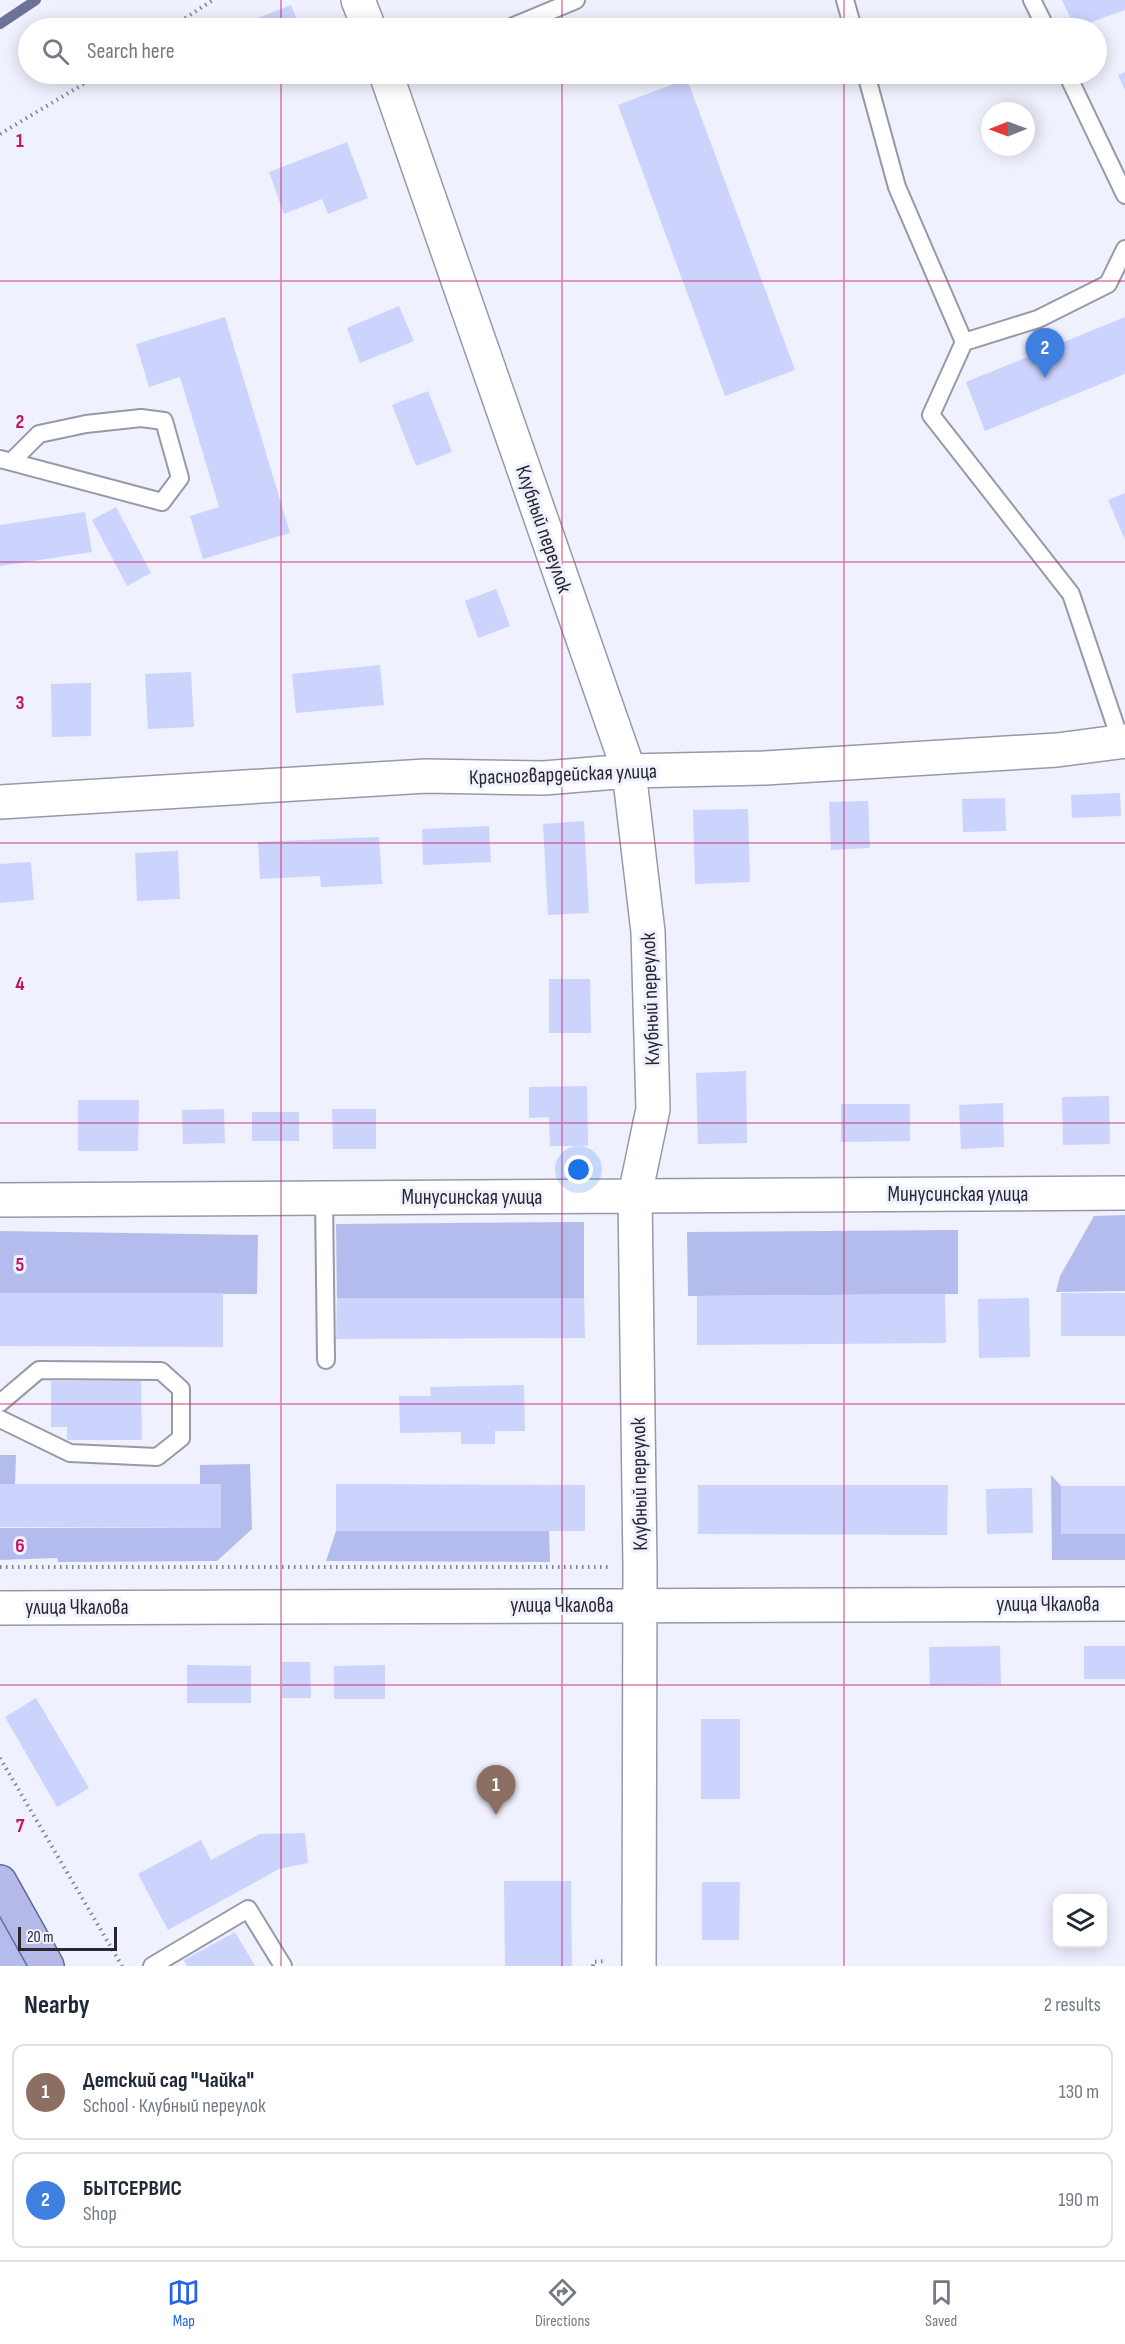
<!DOCTYPE html>
<meta charset="utf-8">
<style>
body{margin:0;font-family:"Sofia Sans Condensed",sans-serif;background:#f6f6f7;color:#1f2937}
.controls{position:absolute;right:18px;bottom:18px;display:grid;overflow:hidden;border-radius:12px;box-shadow:0 3px 15px #0003}
.controls button{width:54px;height:54px;display:grid;place-items:center;padding:0;border:0;border-bottom:2px solid #e0e1e3;background:#fff;color:#1f2937;font:30px sans-serif}
.compass{position:absolute;left:981px;top:102px;width:54px;height:54px;border-radius:50%;background:#fff;box-shadow:0 3px 15px #0003;rotate:269deg}
.scale{position:absolute;left:18px;bottom:15px;width:99px;box-sizing:border-box;padding-left:6px;border:3px solid #28292f;border-top:0;font-size:16px;line-height:21px;white-space:nowrap;color:#28292f;-webkit-text-stroke:4px #eff1fe;paint-order:stroke}
.you{position:absolute;left:579px;top:1170px;width:21px;height:21px;margin:-15px;border:4px solid #fff;border-radius:50%;background:#1a73e8;box-shadow:0 0 0 9px #1a73e833}
.badge{display:grid;place-items:center;width:39px;height:39px;border-radius:50%;background:#2563eb;color:#fff;font-size:20px;font-weight:700}
.pin{position:absolute;translate:-50% -50px;filter:drop-shadow(0 2px 3px #0008)}
.pin::after{content:'';position:absolute;top:32px;width:21px;height:18px;background:inherit;clip-path:polygon(0 0,100% 0,50% 100%)}
.list{margin:0;padding:0;list-style:none}
h2{display:flex;justify-content:space-between;align-items:center;height:78px;margin:0;padding:0 24px;font-size:26px}
h2 small{font-size:20px;font-weight:400;color:#747a83}
.list li{display:grid;grid-template-columns:39px 1fr auto;gap:18px;align-items:center;box-sizing:border-box;height:96px;margin:0 12px 12px;padding:0 12px;border:2px solid #e0e1e3;border-radius:12px}
.list b{display:block;font-size:22px;white-space:nowrap}
.list p{margin:0;font-size:20px;white-space:nowrap;color:#747a83}
.list em{font-size:20px;font-style:normal;color:#747a83}
.icon{flex:none;width:33px;height:33px;fill:none;stroke:currentColor;stroke-width:2;stroke-linecap:round;stroke-linejoin:round}
.map{position:relative;flex:none;width:1125px;height:1966px;overflow:hidden}
.search{position:absolute;background:#fff;box-shadow:0 3px 15px #0003;left:18px;right:18px;top:18px;height:66px;display:flex;align-items:center;gap:15px;box-sizing:border-box;padding:0 21px;border-radius:33px;color:#747a83;font-size:22px}
.sheet{height:294px;background:#fff}
nav{display:flex;justify-content:space-around;align-items:center;box-sizing:border-box;height:84px;border-top:2px solid #e0e1e3;background:#fff;font-size:16px;color:#747a83}
nav a{display:grid;justify-items:center;gap:3px}
nav .on{color:#2563eb}
.map>svg:first-child{display:block}
</style>
<div class="map">
<svg width="1125" height="1966" viewBox="0 0 1125 1966">
<rect width="100%" height="100%" fill="#eff1fe"/>
<path fill="#b4bcee" d="M1125,1215V1291L1056,1292L1060,1276L1094,1216Z
M584,1222V1298H337L336,1224Z
M958,1230V1294L688,1296L687,1232Z
M0,1231L258,1235L257,1294L0,1293Z
M0,1455H16L15,1484H0Z
M250,1464L252,1529L217,1561L58,1562L57,1558L0,1560V1528H220L200,1484V1465Z
M1051,1475L1061,1486V1534H1125V1560H1052Z
M336,1531H549L550,1562L326,1561Z
M0,1919L27,1966H0Z"/>
<g fill="none" stroke-linecap="round" stroke-linejoin="round">
<path stroke="#6d7297" stroke-width="10" d="M0,24L36,0"/>
</g>
<path fill="#ccd3fd" d="M1062,0H1125V10L1075,28Z
M291,5L300,28H262L258,18Z
M1125,72V90L1118,75Z
M687,79L795,370L725,396L618,105Z
M347,142L368,198L328,214L322,199L284,214L269,172Z
M399,306L414,341L360,363L347,328Z
M225,317L290,533L203,559L190,516L219,507L180,377L149,387L136,344Z
M1125,317V374L985,431L966,382Z
M428,391L452,452L416,466L392,405Z
M1125,493V540L1108,500Z
M116,507L151,573L127,586L92,520Z
M85,512L92,552L0,566V525Z
M496,589L510,626L478,638L465,601Z
M380,665L384,705L296,713L292,674Z
M191,672L194,727L148,729L145,674Z
M91,683V736L52,737L51,684Z
M1120,793L1121,816L1072,818L1071,795Z
M1005,798L1006,831L963,832L962,799Z
M868,801L870,848L831,850L829,802Z
M748,809L750,882L695,884L693,810Z
M584,821L589,913L548,915L543,824Z
M489,826L491,862L423,865L422,829Z
M379,837L382,884L321,887L320,876L260,879L258,842Z
M178,851L180,899L137,901L135,853Z
M31,862L34,900L0,903V864Z
M549,979H590L591,1033H549Z
M746,1071L747,1143L698,1144L696,1073Z
M587,1086L588,1146H550L549,1117L529,1118V1087Z
M1109,1096L1110,1144L1063,1145L1062,1097Z
M78,1100H139L138,1151H78Z
M1003,1103L1004,1147L961,1149L959,1105Z
M841,1104H910V1141L841,1142Z
M224,1109L225,1143L183,1144L182,1110Z
M332,1109H376V1149H333Z
M252,1112H299V1141H252Z
M0,1293H223V1347L0,1346Z
M1061,1293H1125V1336H1061Z
M945,1294L946,1343L697,1345V1296Z
M337,1298H584L585,1338L336,1339Z
M1029,1298L1030,1357L979,1358L978,1299Z
M51,1381H141L142,1440H67V1427H51Z
M524,1385L525,1431H495V1444H461V1432L400,1433L399,1396H431L430,1387Z
M0,1484H221V1528L0,1527Z
M336,1484L585,1485V1531H336Z
M698,1485H948L947,1535L698,1534Z
M1061,1486H1125V1534H1061Z
M1032,1488L1033,1533L987,1534L986,1489Z
M1000,1646L1001,1684L930,1685L929,1647Z
M1084,1646H1125V1679H1084Z
M282,1662H310L311,1698H282Z
M187,1665L251,1666V1703H187Z
M385,1665V1699H334V1666Z
M36,1698L89,1788L57,1807L5,1717Z
M701,1719H740V1799H701Z
M305,1833L308,1863L279,1869L168,1930L138,1874L201,1840L211,1860L260,1834Z
M504,1881H571L572,1966H505Z
M702,1882H740L739,1940H702Z
M235,1932L255,1966H187L184,1960Z"/>
<g fill="none" stroke-linecap="round" stroke-linejoin="round">
<g stroke="#9799a8" stroke-width="20">
<path id="lane" d="M845,0L853,28
M1032,0L1046,28
M509,28L576,0
M866,74L897,187L964,342
M1067,74L1125,195
M0,459L162,502L180,478L164,421L141,418L86,424L39,434L12,461
M1121,742L1071,594L931,415L964,342L1038,319L1108,284L1125,249
M324,1198L326,1360
M0,1403L39,1370L161,1371L181,1389V1438L157,1457L70,1453L0,1419
M152,1966L248,1909L283,1966"/>
</g>
<g stroke="#9799a8" stroke-width="36">
<path id="street" d="M358,0L369,28
M386,74L629,771L648,932L653,1109L635,1195L640,1567L639,1966
M0,802L426,776L544,778L629,771L765,768L1057,750L1125,741
M0,1200L1125,1193
M0,1608L1125,1604"/>
</g>
<g stroke="#62689e" stroke-width="36">
<path id="primary" d="M0,1882L47,1966"/>
</g>
<path stroke="#82848d" stroke-width="4" stroke-dasharray="1.5 4.5" stroke-linecap="butt" d="M170,28L213,0
M0,134L100,74
M0,1567H608
M0,1758L122,1966
M593,1966V1962L606,1961"/>
<use href="#lane" stroke="#fff" stroke-width="16"/>
<use href="#street" stroke="#fff" stroke-width="33"/>
<use href="#primary" stroke="#b4b9e8" stroke-width="33"/>
</g>
<path fill="none" stroke="#c2185b" stroke-width="1.5" stroke-opacity="0.55" d="M281,0V28M562,0V28M844,0V28M281,74V1966M562,74V1966M844,74V1966M0,281H1125M0,562H1125M0,843H1125M0,1123H1125M0,1404H1125M0,1685H1125"/>
<g text-anchor="middle" stroke-width="6" stroke-linejoin="round" paint-order="stroke">
<g font-size="21" fill="#28292f" stroke="#eff1fe">
<text transform="translate(544 529) rotate(71)" y="7">Клубный переулок</text>
<text transform="translate(563 774) rotate(-2)" y="7">Красногвардейская улица</text>
<text transform="translate(650 999) rotate(-92)" y="7">Клубный переулок</text>
<text x="958" y="1201">Минусинская улица</text>
<text x="472" y="1204">Минусинская улица</text>
<text transform="translate(639 1484) rotate(-91)" y="7">Клубный переулок</text>
<text x="1048" y="1611">улица Чкалова</text>
<text x="562" y="1612">улица Чкалова</text>
<text x="77" y="1614">улица Чкалова</text>
</g>
</g>
<g font-size="20" text-anchor="middle" font-weight="bold" fill="#c2185b" stroke="#eff1fe" stroke-width="6" stroke-linejoin="round" paint-order="stroke">
<text x="20" y="147">1</text>
<text x="20" y="428">2</text>
<text x="20" y="709">3</text>
<text x="20" y="990">4</text>
<text x="20" y="1271">5</text>
<text x="20" y="1552">6</text>
<text x="20" y="1832">7</text>
</g>
</svg>
<div class="controls">
<button><svg class="icon" aria-label="layers" viewBox="0 0 24 24"><path d="M12 4l9 5-9 5-9-5zM3 14l9 5 9-5"/></svg></button>
</div>
<svg class="compass" viewBox="-18 -18 36 36"><path d="M0-13l5 13h-10z" fill="#e53935"/><path d="M0 13l5-13h-10z" fill="#747a83"/></svg>
<div class="scale">20 m</div>
<div class="you"></div>
<div class="pin badge" style="left:496px;top:1815px;background:#8d6e63">1</div>
<div class="pin badge" style="left:1045px;top:378px;background:#3f7fe0">2</div>
<div class="search"><svg class="icon" aria-label="search" viewBox="0 0 24 24"><circle cx="10" cy="10" r="6"/><path d="M15 15l6 6"/></svg>Search here</div>
</div>
<section class="sheet">
<h2>Nearby<small>2 results</small></h2>
<ul class="list">
<li><span class="badge" style="background:#8d6e63">1</span><div><b>Детский сад &quot;Чайка&quot;</b><p>School · Клубный переулок</p></div><em>130 m</em></li>
<li><span class="badge" style="background:#3f7fe0">2</span><div><b>БЫТСЕРВИС</b><p>Shop</p></div><em>190 m</em></li>
</ul>
</section>
<nav>
<a class="on"><svg class="icon" aria-label="map" viewBox="0 0 24 24"><path d="M3 6l6-2 6 2 6-2v14l-6 2-6-2-6 2zM9 4v14M15 6v14"/></svg>Map</a>
<a><svg class="icon" aria-label="directions" viewBox="0 0 24 24"><path d="M12 3l9 9-9 9-9-9zM9 14v-3h6M13 9l2 2-2 2"/></svg>Directions</a>
<a><svg class="icon" aria-label="saved" viewBox="0 0 24 24"><path d="M7 4h10v16l-5-4-5 4z"/></svg>Saved</a>
</nav>
